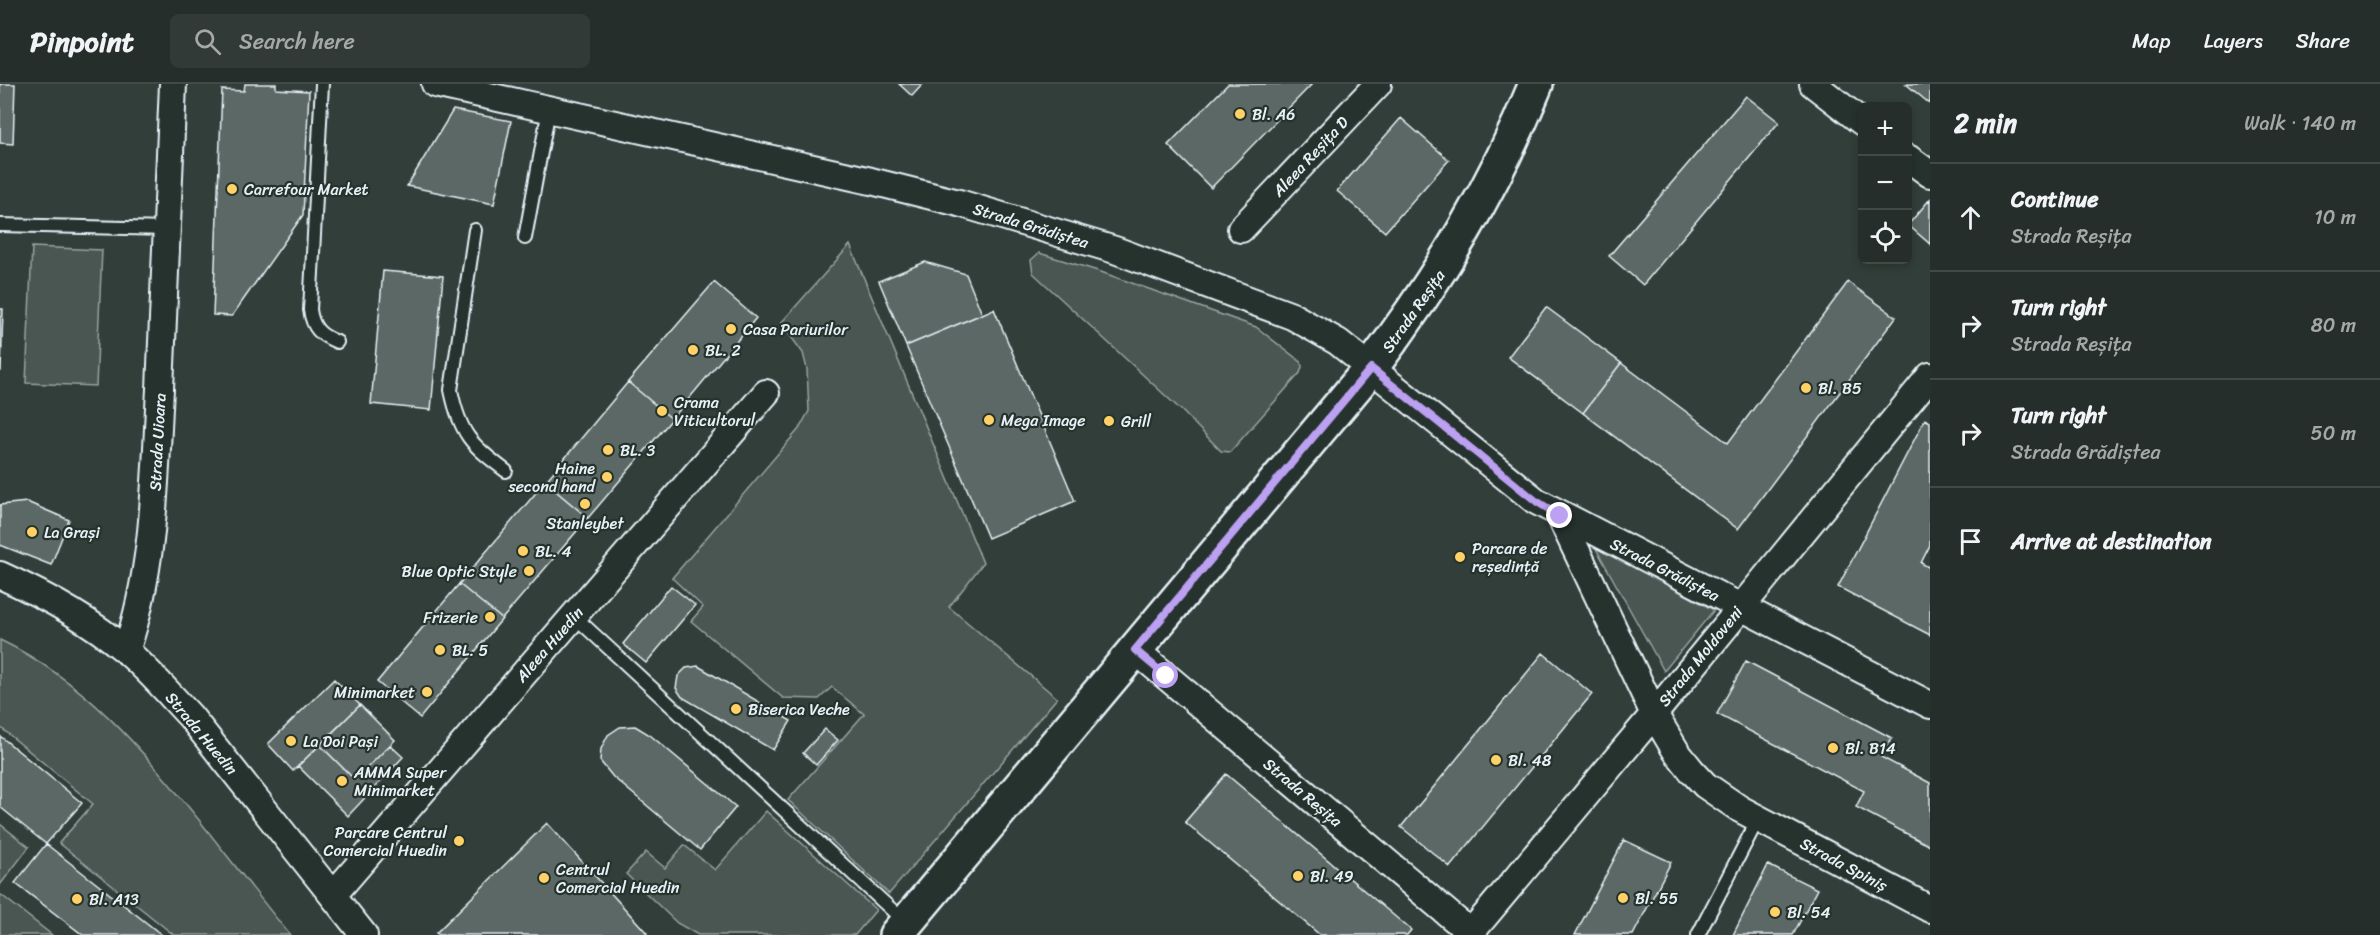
<!DOCTYPE html>
<meta charset="utf-8">
<style>
body{margin:0;font-family:Sriracha,sans-serif;background:#323a37;color:#f1f3f6}
.controls{position:absolute;right:18px;top:18px;display:grid;overflow:hidden;border-radius:9px;box-shadow:0 3px 9px #0003}
.controls button{width:54px;height:54px;display:grid;place-items:center;padding:0;border:0;border-bottom:2px solid #424a47;background:#262e2b;color:#f1f3f6;font:30px sans-serif}
.stop{position:absolute;width:18px;height:18px;margin:-14px;border:4px solid #bca0f2;border-radius:50%;background:#fff}
.stop.end{background:#bca0f2;border-color:#fff;box-shadow:0 2px 6px #0008}
.list{margin:0;padding:0;list-style:none}
h2{display:flex;justify-content:space-between;align-items:center;height:78px;margin:0;padding:0 24px;font-size:26px}
h2 small{font-size:20px;font-weight:400;color:#a4a8a9}
.list li{display:grid;grid-template-columns:39px 1fr auto;gap:18px;align-items:center;box-sizing:border-box;height:108px;padding:0 24px;border-top:2px solid #424a47}
.list b{display:block;font-size:22px;white-space:nowrap}
.list p{margin:0;font-size:20px;white-space:nowrap;color:#a4a8a9}
.list em{font-size:20px;font-style:normal;color:#a4a8a9}
.icon{flex:none;width:33px;height:33px;fill:none;stroke:currentColor;stroke-width:2;stroke-linecap:round;stroke-linejoin:round}
.map{position:relative;flex:none;width:1930px;height:851px;overflow:hidden}
header{display:flex;align-items:center;gap:36px;box-sizing:border-box;height:84px;padding:0 30px;background:#262e2b;border-bottom:2px solid #424a47}
header strong{font-size:28px}
nav{display:flex;gap:33px;margin-inline-start:auto;font-size:21px}
.search{width:420px;height:54px;background:#323a37;display:flex;align-items:center;gap:15px;box-sizing:border-box;padding:0 21px;border-radius:9px;color:#a4a8a9;font-size:22px}
main{display:flex}
aside{flex:1;background:#262e2b}
.map>svg:first-child{display:block}
</style>
<header>
<strong>Pinpoint</strong>
<div class="search"><svg class="icon" aria-label="search" viewBox="0 0 24 24"><circle cx="10" cy="10" r="6"/><path d="M15 15l6 6"/></svg>Search here</div>
<nav><a>Map</a><a>Layers</a><a>Share</a></nav>
</header>
<main>
<div class="map">
<svg width="1930" height="851" viewBox="0 0 1930 851">
<rect width="100%" height="100%" fill="#323e39"/>
<filter id="ink" filterUnits="userSpaceOnUse"><feTurbulence type="fractalNoise" baseFrequency=".0167" numOctaves="2"/><feDisplacementMap in="SourceGraphic" scale="12" xChannelSelector="R" yChannelSelector="G"/><feConvolveMatrix kernelMatrix="1 2 1 2 8 2 1 2 1" color-interpolation-filters="sRGB"/></filter>
<g filter="url(#ink)">
<path fill="#495651" stroke="#98a4a4" stroke-width="1.5" d="M850,161L983,479L949,523L1057,614L889,810L788,716L864,630L832,603L819,615L783,614L691,537L703,523L672,494L799,345L809,327L807,285L803,269L781,239Z
M32,163L102,166L96,302L26,299Z
M1039,169L1098,187L1256,243L1301,278L1302,283L1300,289L1230,368L1221,367L1182,327L1033,189L1031,176Z
M1594,461L1714,526L1664,587Z
M0,556C84,596 142,665 199,736C229,774 259,813 290,851H174L59,759L93,720L0,643Z
M766,727L876,826L855,851H698L677,839L626,790L646,768L665,784L684,761L715,786Z
M0,740L29,763L0,801Z
M0,810L52,851H0Z"/>
<path fill="#5c6865" stroke="#e8f1f8" stroke-width="1.5" d="M0,0H15L13,60L0,59Z
M245,0H276V5L309,7L303,131L232,232L213,231L222,6L244,7Z
M899,0H923L912,12Z
M1228,0H1312L1211,104L1168,61Z
M1906,0H1930V20Z
M1746,12L1779,38L1643,201L1609,172Z
M453,26L511,37L494,120L407,102Z
M1401,34L1449,76L1385,148L1337,107Z
M1930,115V160L1908,141Z
M925,178L966,190L982,230L906,262L879,197Z
M383,187L443,192L431,326L371,320Z
M714,198L756,234L672,335L628,298Z
M1848,198L1896,233L1738,445L1583,329L1621,279L1728,359Z
M1546,223L1621,279L1583,329L1508,273Z
M0,225H3L1,287H0Z
M994,225L1075,417L988,454L906,262Z
M628,298L672,335L588,434L545,398Z
M1925,335L1930,338V461L1921,479L1930,484V551L1838,503Z
M545,398L588,434L502,535L459,500Z
M27,418L69,436L51,481L0,461V421Z
M459,500L502,535L420,634L377,598Z
M671,502L695,521L646,579L623,560Z
M1543,569L1592,610L1450,783L1401,743Z
M1746,577L1892,654L1881,673L1930,699V762L1856,723L1864,707L1717,630Z
M698,582L791,637L773,666L682,613L676,604L678,592L686,584Z
M334,595L360,621L293,687L268,660Z
M360,621L395,656L355,696L320,661Z
M635,642L650,651L736,723L700,766L613,693L600,677L601,665L608,651L620,643Z
M825,645L838,656L816,681L803,669Z
M0,652L82,719L46,760L0,723Z
M320,661L355,696L390,661L403,673L348,732L298,682Z
M1226,690L1411,846L1407,851H1320L1185,738Z
M547,739L647,849L645,851H439L436,849Z
M1624,756L1671,778L1633,851H1575Z
M46,760L162,851H83L15,799Z
M1768,781L1817,805L1793,851H1733Z"/>
<g fill="none" stroke-linecap="round" stroke-linejoin="round">
<g stroke="#e8f1f8" stroke-width="16">
<path id="lane" d="M322,0L310,226C313,245 320,251 337,258
M0,141L168,145
M475,146L451,306C460,350 471,361 506,387
M525,154L549,25
M574,532L905,838
M1698,851L1758,735"/>
</g>
<g stroke="#e8f1f8" stroke-width="30">
<path id="street" d="M435,0L871,97L959,119L1115,166L1292,232L1338,258L1536,417L1930,621
M1813,0L1862,38
M1908,74L1930,90
M1241,145L1378,0
M1560,432L1654,630L1676,667L1692,687L1705,701L1740,725L1930,825
M0,491C44,511 89,535 125,566C149,586 169,610 190,632L364,851
M1135,566L1471,849
M126,567C155,483 155,394 160,305C165,204 169,102 173,0
M333,811L766,309
M1469,851L1654,630L1930,292"/>
</g>
<g stroke="#e8f1f8" stroke-width="38">
<path id="secondary" d="M896,851L1371,284C1439,194 1494,104 1536,0"/>
</g>
<use href="#lane" stroke="#26332d" stroke-width="12"/>
<use href="#street" stroke="#26332d" stroke-width="26"/>
<use href="#secondary" stroke="#26332d" stroke-width="33"/>
</g>
</g>
<g fill="none" stroke-linecap="round" stroke-linejoin="round" filter="url(#ink)">
<path stroke="#bca0f2" stroke-width="8" d="M1166,592L1135,566L1371,284L1536,417L1560,432"/>
</g>
<g fill="#ffd166" stroke="#26332d" stroke-width="2">
<circle cx="1240" cy="30" r="6"/>
<circle cx="232" cy="105" r="6"/>
<circle cx="731" cy="245" r="6"/>
<circle cx="693" cy="266" r="6"/>
<circle cx="1806" cy="304" r="6"/>
<circle cx="662" cy="327" r="6"/>
<circle cx="989" cy="336" r="6"/>
<circle cx="1109" cy="337" r="6"/>
<circle cx="608" cy="366" r="6"/>
<circle cx="607" cy="393" r="6"/>
<circle cx="585" cy="420" r="6"/>
<circle cx="32" cy="448" r="6"/>
<circle cx="523" cy="467" r="6"/>
<circle cx="1460" cy="473" r="6"/>
<circle cx="529" cy="487" r="6"/>
<circle cx="490" cy="533" r="6"/>
<circle cx="440" cy="566" r="6"/>
<circle cx="427" cy="608" r="6"/>
<circle cx="736" cy="625" r="6"/>
<circle cx="291" cy="657" r="6"/>
<circle cx="1833" cy="664" r="6"/>
<circle cx="1496" cy="676" r="6"/>
<circle cx="342" cy="697" r="6"/>
<circle cx="459" cy="757" r="6"/>
<circle cx="1298" cy="792" r="6"/>
<circle cx="544" cy="794" r="6"/>
<circle cx="1623" cy="814" r="6"/>
<circle cx="77" cy="815" r="6"/>
<circle cx="1775" cy="828" r="6"/>
</g>
<g text-anchor="middle" stroke-width="4.5" stroke-linejoin="round" paint-order="stroke">
<g font-size="16" fill="#e8f1f8" stroke="#26332d" text-anchor="start">
<text x="1252" y="36">Bl. A6</text>
<text x="244" y="111">Carrefour Market</text>
<text x="743" y="251">Casa Pariurilor</text>
<text x="705" y="272">BL. 2</text>
<text x="1818" y="310">Bl. B5</text>
<text x="674" y="324">Crama<tspan x="674" dy="18">Viticultorul</tspan></text>
<text x="1001" y="342">Mega Image</text>
<text x="1121" y="343">Grill</text>
<text x="620" y="372">BL. 3</text>
<text x="595" y="390" text-anchor="end">Haine<tspan x="595" dy="18">second hand</tspan></text>
<text x="585" y="445" text-anchor="middle">Stanleybet</text>
<text x="44" y="454">La Grași</text>
<text x="1472" y="470">Parcare de<tspan x="1472" dy="18">reședință</tspan></text>
<text x="535" y="473">BL. 4</text>
<text x="517" y="493" text-anchor="end">Blue Optic Style</text>
<text x="478" y="539" text-anchor="end">Frizerie</text>
<text x="452" y="572">BL. 5</text>
<text x="415" y="614" text-anchor="end">Minimarket</text>
<text x="748" y="631">Biserica Veche</text>
<text x="303" y="663">La Doi Pași</text>
<text x="1845" y="670">Bl. B14</text>
<text x="1508" y="682">Bl. 48</text>
<text x="354" y="694">AMMA Super<tspan x="354" dy="18">Minimarket</tspan></text>
<text x="447" y="754" text-anchor="end">Parcare Centrul<tspan x="447" dy="18">Comercial Huedin</tspan></text>
<text x="556" y="791">Centrul<tspan x="556" dy="18">Comercial Huedin</tspan></text>
<text x="1310" y="798">Bl. 49</text>
<text x="1635" y="820">Bl. 55</text>
<text x="89" y="821">Bl. A13</text>
<text x="1787" y="834">Bl. 54</text>
</g>
<g font-size="16" fill="#e8f1f8" stroke="#26332d">
<text transform="translate(1310 72) rotate(-47)" y="6">Aleea Reșița D</text>
<text transform="translate(1031 141) rotate(17)" y="6">Strada Grădiștea</text>
<text transform="translate(1413 227) rotate(-55)" y="6">Strada Reșița</text>
<text transform="translate(157 358) rotate(-87)" y="6">Strada Uioara</text>
<text transform="translate(1665 485) rotate(27)" y="6">Strada Grădiștea</text>
<text transform="translate(549 560) rotate(-49)" y="6">Aleea Huedin</text>
<text transform="translate(1700 572) rotate(-51)" y="6">Strada Moldoveni</text>
<text transform="translate(202 649) rotate(50)" y="6">Strada Huedin</text>
<text transform="translate(1303 708) rotate(40)" y="6">Strada Reșița</text>
<text transform="translate(1844 780) rotate(28)" y="6">Strada Spiniș</text>
</g>
</g>
</svg>
<div class="controls">
<button>+</button>
<button>−</button>
<button><svg class="icon" aria-label="locate" viewBox="0 0 24 24"><circle cx="12" cy="12" r="6"/><path d="M12 2v4M12 18v4M2 12h4M18 12h4"/></svg></button>
</div>
<div class="stop" style="left:1166px;top:592px"></div>
<div class="stop end" style="left:1560px;top:432px"></div>
</div>
<aside>
<h2>2 min<small>Walk · 140 m</small></h2>
<ul class="list">
<li><svg class="icon" aria-label="ahead" viewBox="0 0 24 24"><path d="M12 20V5M6 11l6-6 6 6"/></svg><div><b>Continue</b><p>Strada Reșița</p></div><em>10 m</em></li>
<li><svg class="icon" aria-label="right" viewBox="0 0 24 24"><path d="M7 20v-9h11M14 6l5 5-5 5"/></svg><div><b>Turn right</b><p>Strada Reșița</p></div><em>80 m</em></li>
<li><svg class="icon" aria-label="right" viewBox="0 0 24 24"><path d="M7 20v-9h11M14 6l5 5-5 5"/></svg><div><b>Turn right</b><p>Strada Grădiștea</p></div><em>50 m</em></li>
<li><svg class="icon" aria-label="arrive" viewBox="0 0 24 24"><path d="M6 21V4h12l-3 4 3 4H6"/></svg><div><b>Arrive at destination</b></div></li>
</ul>
</aside>
</main>
